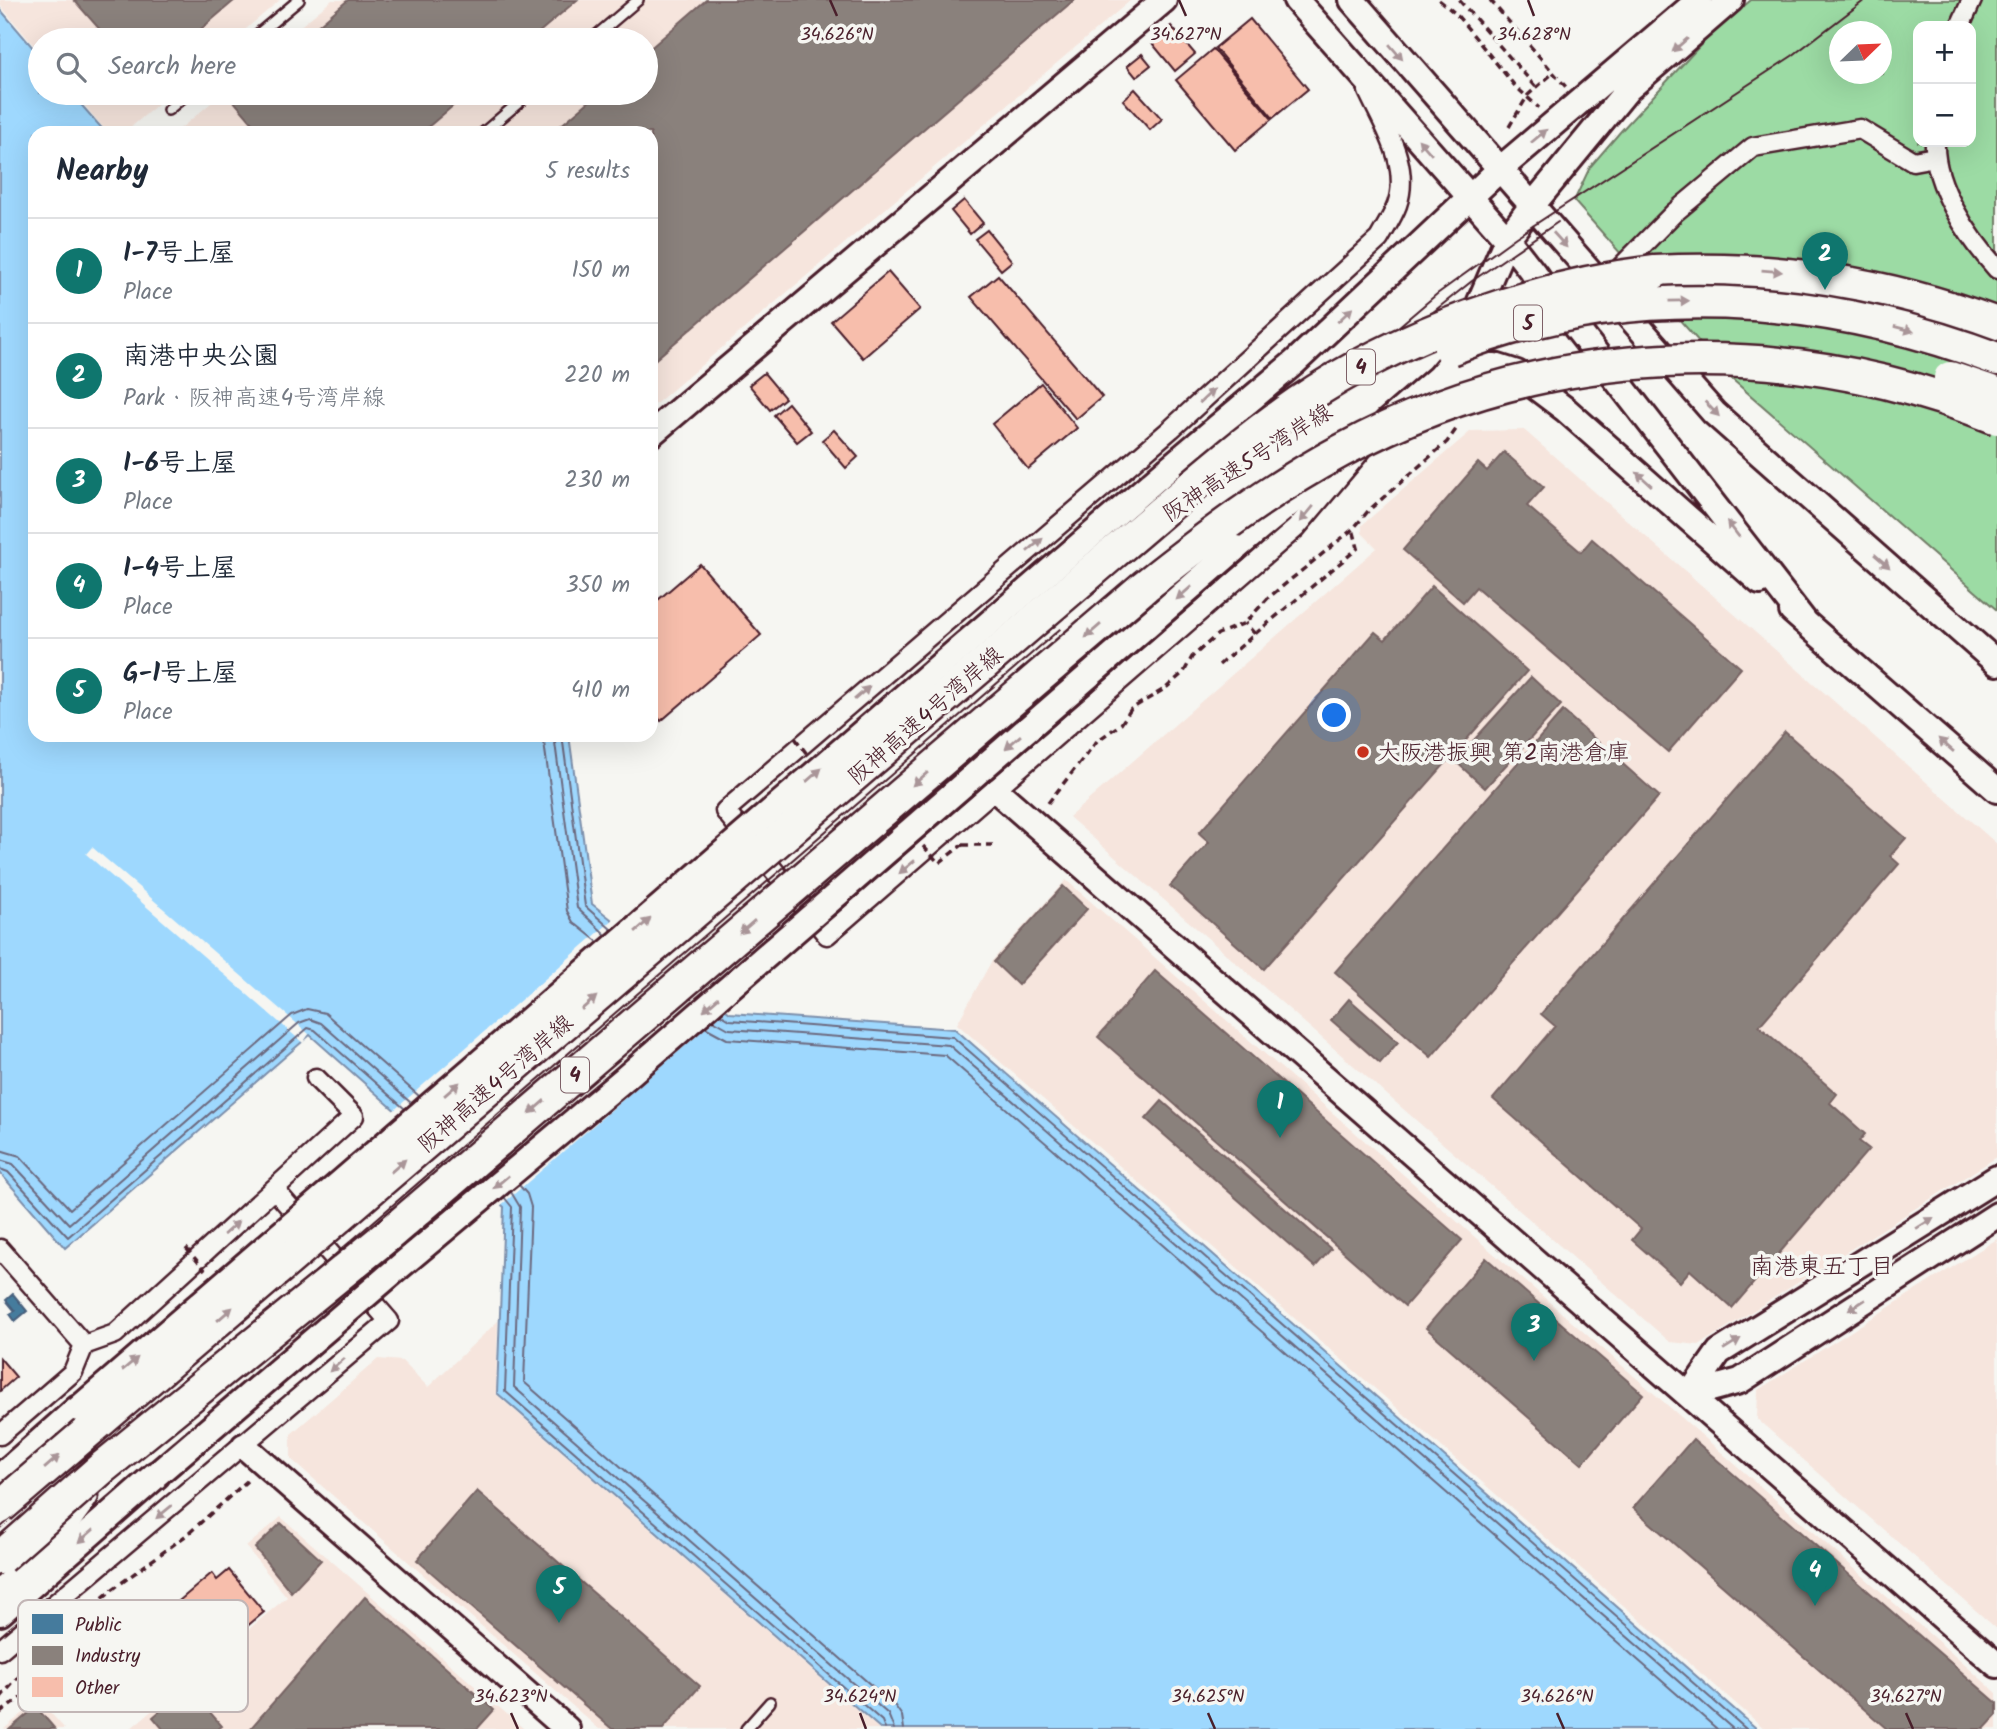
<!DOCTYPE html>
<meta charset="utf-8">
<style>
body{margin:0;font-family:Kalam,"Klee One",sans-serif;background:#f2f2f3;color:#1f2937}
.controls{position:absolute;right:21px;top:21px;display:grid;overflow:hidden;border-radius:14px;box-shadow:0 7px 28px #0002}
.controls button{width:63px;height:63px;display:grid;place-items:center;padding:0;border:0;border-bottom:2px solid #e0e1e3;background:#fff;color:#1f2937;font:35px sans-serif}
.compass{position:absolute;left:1829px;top:21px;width:63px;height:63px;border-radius:50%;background:#fff;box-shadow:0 7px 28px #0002;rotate:67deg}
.you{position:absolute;left:1335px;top:716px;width:24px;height:24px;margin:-18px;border:5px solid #fff;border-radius:50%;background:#1a73e8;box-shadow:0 0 0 10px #1a73e833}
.badge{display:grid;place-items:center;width:46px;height:46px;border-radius:50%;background:#0f766e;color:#fff;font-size:23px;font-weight:700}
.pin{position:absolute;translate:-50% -58px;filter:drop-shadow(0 2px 4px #0008)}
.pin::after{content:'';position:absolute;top:37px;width:24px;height:21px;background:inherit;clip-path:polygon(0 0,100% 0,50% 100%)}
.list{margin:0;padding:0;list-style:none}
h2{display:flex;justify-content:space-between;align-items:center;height:91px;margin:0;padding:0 28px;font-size:30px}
h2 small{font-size:23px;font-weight:400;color:#747a83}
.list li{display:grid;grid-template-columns:46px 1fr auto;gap:21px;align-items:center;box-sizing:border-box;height:105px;padding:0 28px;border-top:2px solid #e0e1e3}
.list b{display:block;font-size:26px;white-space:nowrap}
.list p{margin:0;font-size:23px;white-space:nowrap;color:#747a83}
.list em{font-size:23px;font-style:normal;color:#747a83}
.icon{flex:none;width:38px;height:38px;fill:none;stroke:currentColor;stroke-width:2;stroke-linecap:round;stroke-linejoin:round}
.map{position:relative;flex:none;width:1997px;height:1729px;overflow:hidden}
.search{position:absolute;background:#fff;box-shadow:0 7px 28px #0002;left:28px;top:28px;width:630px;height:77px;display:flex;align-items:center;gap:18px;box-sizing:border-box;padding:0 24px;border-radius:38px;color:#747a83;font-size:26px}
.panel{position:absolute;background:#fff;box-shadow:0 7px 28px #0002;left:28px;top:126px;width:630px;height:616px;border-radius:21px}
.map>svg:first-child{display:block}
</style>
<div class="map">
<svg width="1997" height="1729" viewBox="0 0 1997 1729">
<rect width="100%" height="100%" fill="#f6f6f2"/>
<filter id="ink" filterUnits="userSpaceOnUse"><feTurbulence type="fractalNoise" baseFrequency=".0143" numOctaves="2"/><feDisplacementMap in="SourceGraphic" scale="14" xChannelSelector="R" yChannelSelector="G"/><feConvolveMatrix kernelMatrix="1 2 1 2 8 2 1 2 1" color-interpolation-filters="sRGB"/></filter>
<g filter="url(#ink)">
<path fill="#f6e5dd" d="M0,0H280L233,40H40V53L0,5Z
M332,0H1131L651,408V133H175L223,93H646V40H284Z
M74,93H171L124,133H108Z
M1524,430L1997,844V1157L1699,1345L1670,1342L1069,817L1377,548L1362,533V525L1471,431Z
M1066,880L1997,1693V1729H1765L957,1024L991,962Z
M1997,1239V1629L1757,1419L1758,1390Z
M498,1321L496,1394L879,1729H599L291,1459V1434L378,1359L402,1361L428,1387Z
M281,1517L524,1729H130L287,1597L246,1547Z
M39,1700L65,1729H4Z"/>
<path fill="#9cdba4" stroke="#737d68" stroke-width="2" fill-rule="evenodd" d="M1751,0H1997V610L1733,380L1574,201L1590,167L1621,131L1707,38ZM1918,26H1971V142H1918ZM1840,32H1882V74H1840Z"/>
<path fill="#9ed8fe" stroke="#7c8eaa" stroke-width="2" d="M0,9L40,56V93H71L106,133H35V735H569L592,904L730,1013L955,1029L1757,1729H881L497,1393L504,1207L310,1035L65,1248L0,1173Z"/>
<path fill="#f6f6f2" d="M92,847L309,1034L303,1043L86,854Z
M615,918L729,1008L499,1207L392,1112Z"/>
<path fill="#457b9d" stroke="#465f7b" stroke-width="2" d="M13,1294L27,1311L15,1321L10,1314L15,1311L6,1300Z"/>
<path fill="#8a817c" stroke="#776464" stroke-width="2" d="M74,0H235L188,40H109Z
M348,0H577L530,40H301Z
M706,0H1074L651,363V133H552L599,93H646V52Z
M240,93H468L421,133H261L232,99Z
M1504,452L1544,487L1527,506L1581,552L1592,539L1741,668L1668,752L1476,587L1463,602L1403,550L1478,463L1487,471Z
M1432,586L1527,671L1264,969L1170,886L1209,842L1199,833L1375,632L1385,640Z
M1531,677L1561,705L1485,788L1455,761Z
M1563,711L1659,796L1431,1057L1335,972Z
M1785,732L1906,838L1890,856L1899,864L1759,1026L1837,1094L1830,1103L1865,1134L1859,1141L1869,1149L1732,1308L1690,1270L1680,1282L1632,1240L1641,1229L1493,1099L1555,1026L1541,1014Z
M1063,886L1087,909L1018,985L994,962Z
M1155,971L1462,1240L1405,1306L1098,1037Z
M1349,999L1398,1042L1380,1063L1331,1020Z
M1162,1101L1331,1249L1315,1267L1146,1119Z
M1486,1258L1643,1394L1582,1464L1426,1328Z
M1693,1439L1997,1703V1715L1984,1729H1887L1633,1508Z
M477,1491L700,1686L663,1729H612L417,1560Z
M281,1523L321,1560L291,1592L255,1548Z
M365,1597L494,1710L477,1729H250Z
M188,1687L222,1726L218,1729H163L153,1717Z
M36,1707L55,1729H10Z"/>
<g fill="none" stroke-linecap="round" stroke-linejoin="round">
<path stroke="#6c697f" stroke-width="2" d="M543,735L567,911L573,922L598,942
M554,735L577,908L606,935
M562,735L585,906L612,930
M720,1014L730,1020L953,1037L1746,1729
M713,1020L729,1029L949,1045L1733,1729
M705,1027L727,1039L945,1055L1717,1729
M0,1150L20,1156L70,1209L292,1015L307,1009L325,1013L419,1096
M0,1160L13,1164L69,1224L299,1023L310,1019L321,1023L411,1103
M0,1169L8,1172L68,1237L308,1028L315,1030L405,1109
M519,1185L527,1194L531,1207L524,1382L895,1706L902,1716L904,1729
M511,1192L520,1207L514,1387L888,1714L894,1729
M504,1197L512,1207L505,1391L882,1721L885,1729"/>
</g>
<path fill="#f7beac" stroke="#4a1f2b" stroke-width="2" d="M1250,19L1308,89L1273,118L1215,48Z
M1171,26L1195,54L1175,71L1152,43Z
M1213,49L1272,119L1235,150L1176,80Z
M1142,54L1151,65L1136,77L1127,66Z
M1135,89L1162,119L1150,130L1123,100Z
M964,200L983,223L970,234L951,211Z
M987,230L1012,261L1001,270L975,239Z
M888,272L920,309L863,358L831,321Z
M998,275L1102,397L1076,419L971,297Z
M764,373L785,398L770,410L749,385Z
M1041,383L1077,428L1028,469L992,424Z
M788,403L811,431L797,442L774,415Z
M834,430L858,457L846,468L822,440Z
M700,564L761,635L661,721L651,710V606Z
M0,1358L16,1377L0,1391Z
M229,1570L264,1612L227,1643L222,1636L169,1680L134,1639L212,1573L217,1580Z"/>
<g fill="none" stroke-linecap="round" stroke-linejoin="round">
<g stroke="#4a1f2b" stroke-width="14">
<path id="lane" d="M251,40L299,0
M591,40L638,0
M168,110L188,93
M483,133L530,93
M746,1729L770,1702"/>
</g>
<g stroke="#4a1f2b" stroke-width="23">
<path id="street" d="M1960,26L1972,0
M1935,142C1933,185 1969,238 1997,269
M1620,268L1674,213L1753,147L1860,129L1913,161L1935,157
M1365,446L1296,528L827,935L725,811L1171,429L1379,239C1385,228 1393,216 1397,205C1411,165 1384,126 1368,91
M0,1249L84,1345
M84,1345L115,1334L354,1116L316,1078
M0,1435L73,1372L84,1345
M0,1650L389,1321L274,1189"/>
</g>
<g stroke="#4a1f2b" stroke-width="30">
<path id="secondary" d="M1296,0L1507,239L1805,622
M1352,0L1714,413L1997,663
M1439,377L1478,366H1495L1517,373L1566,410L1760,582
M1387,422L1439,377L1456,357L1507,239L1531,207L1628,89L1731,0
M651,434L1164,0
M1169,468L1295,362L1499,170L1699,0
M1236,548L1330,470
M1792,611L1997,790
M997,791L1997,1665
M1689,1395L1719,1352L1997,1178
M1689,1395L1740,1381L1997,1215
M244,1446L567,1729"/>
</g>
<g stroke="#4a1f2b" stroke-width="32">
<path id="primary" d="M0,1478L78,1409
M0,1612L156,1475"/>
</g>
<g stroke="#4a1f2b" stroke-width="37">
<path id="highway" d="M1655,272C1777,266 1883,282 1997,324
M0,1597L23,1576L82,1495"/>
</g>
<path stroke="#4a1f2b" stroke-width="3.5" stroke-dasharray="7 5" stroke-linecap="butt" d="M1439,0L1456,14L1515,86L1539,108
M1459,0L1536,87
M1490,0L1566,87
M1509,127L1528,95L1553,73
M1255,634L1358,548L1353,529
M1219,665L1255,634L1245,623
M1048,803L1097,741L1121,724L1131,709L1166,688L1184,672L1192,657L1218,634L1245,623L1268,598L1353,529L1369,510L1447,442L1457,428
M962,845H998
M18,1655L43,1675L98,1631
M0,1698L44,1648L113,1589L188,1534L247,1481
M0,1713L26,1694L28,1685L43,1675"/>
<use href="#lane" stroke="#f6f6f2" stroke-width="9"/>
<use href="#street" stroke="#f6f6f2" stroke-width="18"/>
<use href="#secondary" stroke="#f6f6f2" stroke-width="24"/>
<use href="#primary" stroke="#f6f6f2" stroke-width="26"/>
<use href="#highway" stroke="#f6f6f2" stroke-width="32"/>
<path stroke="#4a1f2b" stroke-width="2" d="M1403,336L1472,281L1558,222
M0,1528L746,881L1437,294L1516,237L1792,56L1865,0
M0,1544L1060,629"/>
<g stroke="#4a1f2b" stroke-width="30" stroke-linecap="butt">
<path id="secondary-bridge" d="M78,1409L1169,468
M156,1475L392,1273L623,1080L1236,548"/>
</g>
<g stroke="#4a1f2b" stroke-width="37" stroke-linecap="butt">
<path id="highway-bridge" d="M1450,349C1627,278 1822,293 1997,359
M1950,378L1997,394
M0,1507L1112,554C1173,503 1233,448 1298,403C1399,334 1535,286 1655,272
M0,1558L102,1468L388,1235L1145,586C1207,537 1270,489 1341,451C1544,341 1783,332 1997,418"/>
</g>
<path stroke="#4a1f2b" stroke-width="3.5" stroke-dasharray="7 5" stroke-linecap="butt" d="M795,738L807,754
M923,846L939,863L962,845
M186,1248L205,1270"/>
<use href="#secondary-bridge" stroke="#f6f6f2" stroke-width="24"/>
<use href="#highway-bridge" stroke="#f6f6f2" stroke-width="32"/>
</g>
<defs><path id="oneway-solid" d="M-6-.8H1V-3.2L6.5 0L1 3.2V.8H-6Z" transform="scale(1.75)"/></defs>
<g fill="#a99598">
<use href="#oneway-solid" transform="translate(1680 45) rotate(139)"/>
<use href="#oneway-solid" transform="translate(1396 52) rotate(49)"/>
<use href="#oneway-solid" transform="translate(1539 136) rotate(-40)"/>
<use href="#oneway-solid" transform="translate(1425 147) rotate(-131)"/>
<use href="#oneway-solid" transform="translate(1560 240) rotate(48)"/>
<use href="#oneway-solid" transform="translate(1772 271) rotate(5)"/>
<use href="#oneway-solid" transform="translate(1679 301) rotate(-1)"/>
<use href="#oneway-solid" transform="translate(1345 315) rotate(-43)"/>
<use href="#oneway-solid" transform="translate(1904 329) rotate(15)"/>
<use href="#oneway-solid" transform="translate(1207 396) rotate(-43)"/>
<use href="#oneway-solid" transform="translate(1712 409) rotate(46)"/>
<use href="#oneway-solid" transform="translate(1644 479) rotate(-138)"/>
<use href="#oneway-solid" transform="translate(1307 514) rotate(130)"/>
<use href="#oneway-solid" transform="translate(1733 529) rotate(-128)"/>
<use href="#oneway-solid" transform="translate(1035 545) rotate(-40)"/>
<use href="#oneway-solid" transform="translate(1882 561) rotate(41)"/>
<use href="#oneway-solid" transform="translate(1184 593) rotate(139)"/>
<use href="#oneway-solid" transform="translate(1093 631) rotate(139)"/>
<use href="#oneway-solid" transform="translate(862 693) rotate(-41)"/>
<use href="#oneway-solid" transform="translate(1013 742) rotate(139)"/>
<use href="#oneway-solid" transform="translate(1946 745) rotate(-139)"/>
<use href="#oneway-solid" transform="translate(814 775) rotate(-41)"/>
<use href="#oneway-solid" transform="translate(920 779) rotate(139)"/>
<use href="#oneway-solid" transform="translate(907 867) rotate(140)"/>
<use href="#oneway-solid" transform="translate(643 925) rotate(-41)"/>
<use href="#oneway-solid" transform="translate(747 927) rotate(139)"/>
<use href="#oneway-solid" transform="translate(589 1003) rotate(-41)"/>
<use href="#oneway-solid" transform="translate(711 1004) rotate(139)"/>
<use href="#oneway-solid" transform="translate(452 1089) rotate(-41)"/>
<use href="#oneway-solid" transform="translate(537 1107) rotate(139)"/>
<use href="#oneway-solid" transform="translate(398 1166) rotate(-41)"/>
<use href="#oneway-solid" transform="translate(501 1182) rotate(140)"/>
<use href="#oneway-solid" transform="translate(1925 1223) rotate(-32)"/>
<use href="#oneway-solid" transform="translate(231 1228) rotate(-42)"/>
<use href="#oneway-solid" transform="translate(1857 1305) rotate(147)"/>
<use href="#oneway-solid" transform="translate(225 1314) rotate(-41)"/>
<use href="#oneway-solid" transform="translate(1732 1344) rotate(-32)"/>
<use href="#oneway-solid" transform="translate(130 1364) rotate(-40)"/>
<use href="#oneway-solid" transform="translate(337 1365) rotate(139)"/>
<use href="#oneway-solid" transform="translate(52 1462) rotate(-41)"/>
<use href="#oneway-solid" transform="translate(164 1512) rotate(141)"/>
<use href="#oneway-solid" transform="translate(86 1536) rotate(139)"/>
</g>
</g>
<path fill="none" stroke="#4a1f2b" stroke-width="2.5" d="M830,0L837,16M1179,0L1186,16M1528,0L1534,16M511,1713L518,1729M860,1713L866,1729M1208,1713L1215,1729M1557,1713L1564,1729M1906,1713L1913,1729"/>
<circle fill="#c8321e" stroke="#f6f6f2" stroke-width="2.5" cx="1363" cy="752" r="7"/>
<g text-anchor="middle" stroke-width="7" stroke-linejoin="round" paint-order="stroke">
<g fill="#f6f6f2" stroke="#7e6067" stroke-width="2">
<rect x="1514" y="305.5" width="28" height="35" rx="5"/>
<rect x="1347" y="349.5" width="28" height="35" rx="5"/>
<rect x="561" y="1057.5" width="28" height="35" rx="5"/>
</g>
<g font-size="21" font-weight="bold" fill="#4a1f2b">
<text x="1528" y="330">5</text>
<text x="1361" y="374">4</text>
<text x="575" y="1082">4</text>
</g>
<g font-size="23" fill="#4a1f2b" stroke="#f6f6f2">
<text transform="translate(1247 462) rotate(-33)" y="8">阪神高速5号湾岸線</text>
<text transform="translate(925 715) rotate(-41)" y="8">阪神高速4号湾岸線</text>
<text transform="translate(495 1083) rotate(-41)" y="8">阪神高速4号湾岸線</text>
</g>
<g font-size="23" fill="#4a1f2b" stroke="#f6f6f2" text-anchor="start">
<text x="1377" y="760">大阪港振興 第2南港倉庫</text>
</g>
<g font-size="24" fill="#4a1f2b" stroke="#f6f6f2">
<text x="1822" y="1274">南港東五丁目</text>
</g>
</g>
<rect x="18" y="1600" width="230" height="112" rx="10" fill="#f6f6f2" stroke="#c2b6b6" stroke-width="2"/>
<rect x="32" y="1614" width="31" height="20" fill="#457b9d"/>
<rect x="32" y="1646" width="31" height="19" fill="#8a817c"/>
<rect x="32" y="1677" width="31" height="20" fill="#f7beac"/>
<g font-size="19" fill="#4a1f2b">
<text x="75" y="1631">Public</text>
<text x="75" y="1662">Industry</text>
<text x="75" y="1694">Other</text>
</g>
<g font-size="18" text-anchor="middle" fill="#4a1f2b" stroke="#f6f6f2" stroke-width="7" stroke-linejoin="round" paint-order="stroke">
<text x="837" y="40">34.626°N</text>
<text x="1186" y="40">34.627°N</text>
<text x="1534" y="40">34.628°N</text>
<text x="511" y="1702">34.623°N</text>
<text x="860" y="1702">34.624°N</text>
<text x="1208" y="1702">34.625°N</text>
<text x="1557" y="1702">34.626°N</text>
<text x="1906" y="1702">34.627°N</text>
</g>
</svg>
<div class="controls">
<button>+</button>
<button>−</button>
</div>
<svg class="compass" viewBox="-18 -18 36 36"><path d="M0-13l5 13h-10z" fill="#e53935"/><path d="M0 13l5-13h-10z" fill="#747a83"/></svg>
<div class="you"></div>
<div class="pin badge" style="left:1280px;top:1138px">1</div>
<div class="pin badge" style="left:1825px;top:290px">2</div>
<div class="pin badge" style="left:1534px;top:1361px">3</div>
<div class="pin badge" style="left:1815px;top:1606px">4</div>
<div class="pin badge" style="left:559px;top:1623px">5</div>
<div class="search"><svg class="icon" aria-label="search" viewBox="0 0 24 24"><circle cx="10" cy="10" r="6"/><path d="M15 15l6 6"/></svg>Search here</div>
<section class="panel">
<h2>Nearby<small>5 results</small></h2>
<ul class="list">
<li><span class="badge">1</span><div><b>I-7号上屋</b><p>Place</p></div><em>150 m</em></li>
<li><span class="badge">2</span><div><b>南港中央公園</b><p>Park · 阪神高速4号湾岸線</p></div><em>220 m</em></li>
<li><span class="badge">3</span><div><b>I-6号上屋</b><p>Place</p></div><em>230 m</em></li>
<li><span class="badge">4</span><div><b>I-4号上屋</b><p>Place</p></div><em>350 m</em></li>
<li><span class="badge">5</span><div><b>G-1号上屋</b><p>Place</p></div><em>410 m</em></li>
</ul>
</section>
</div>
